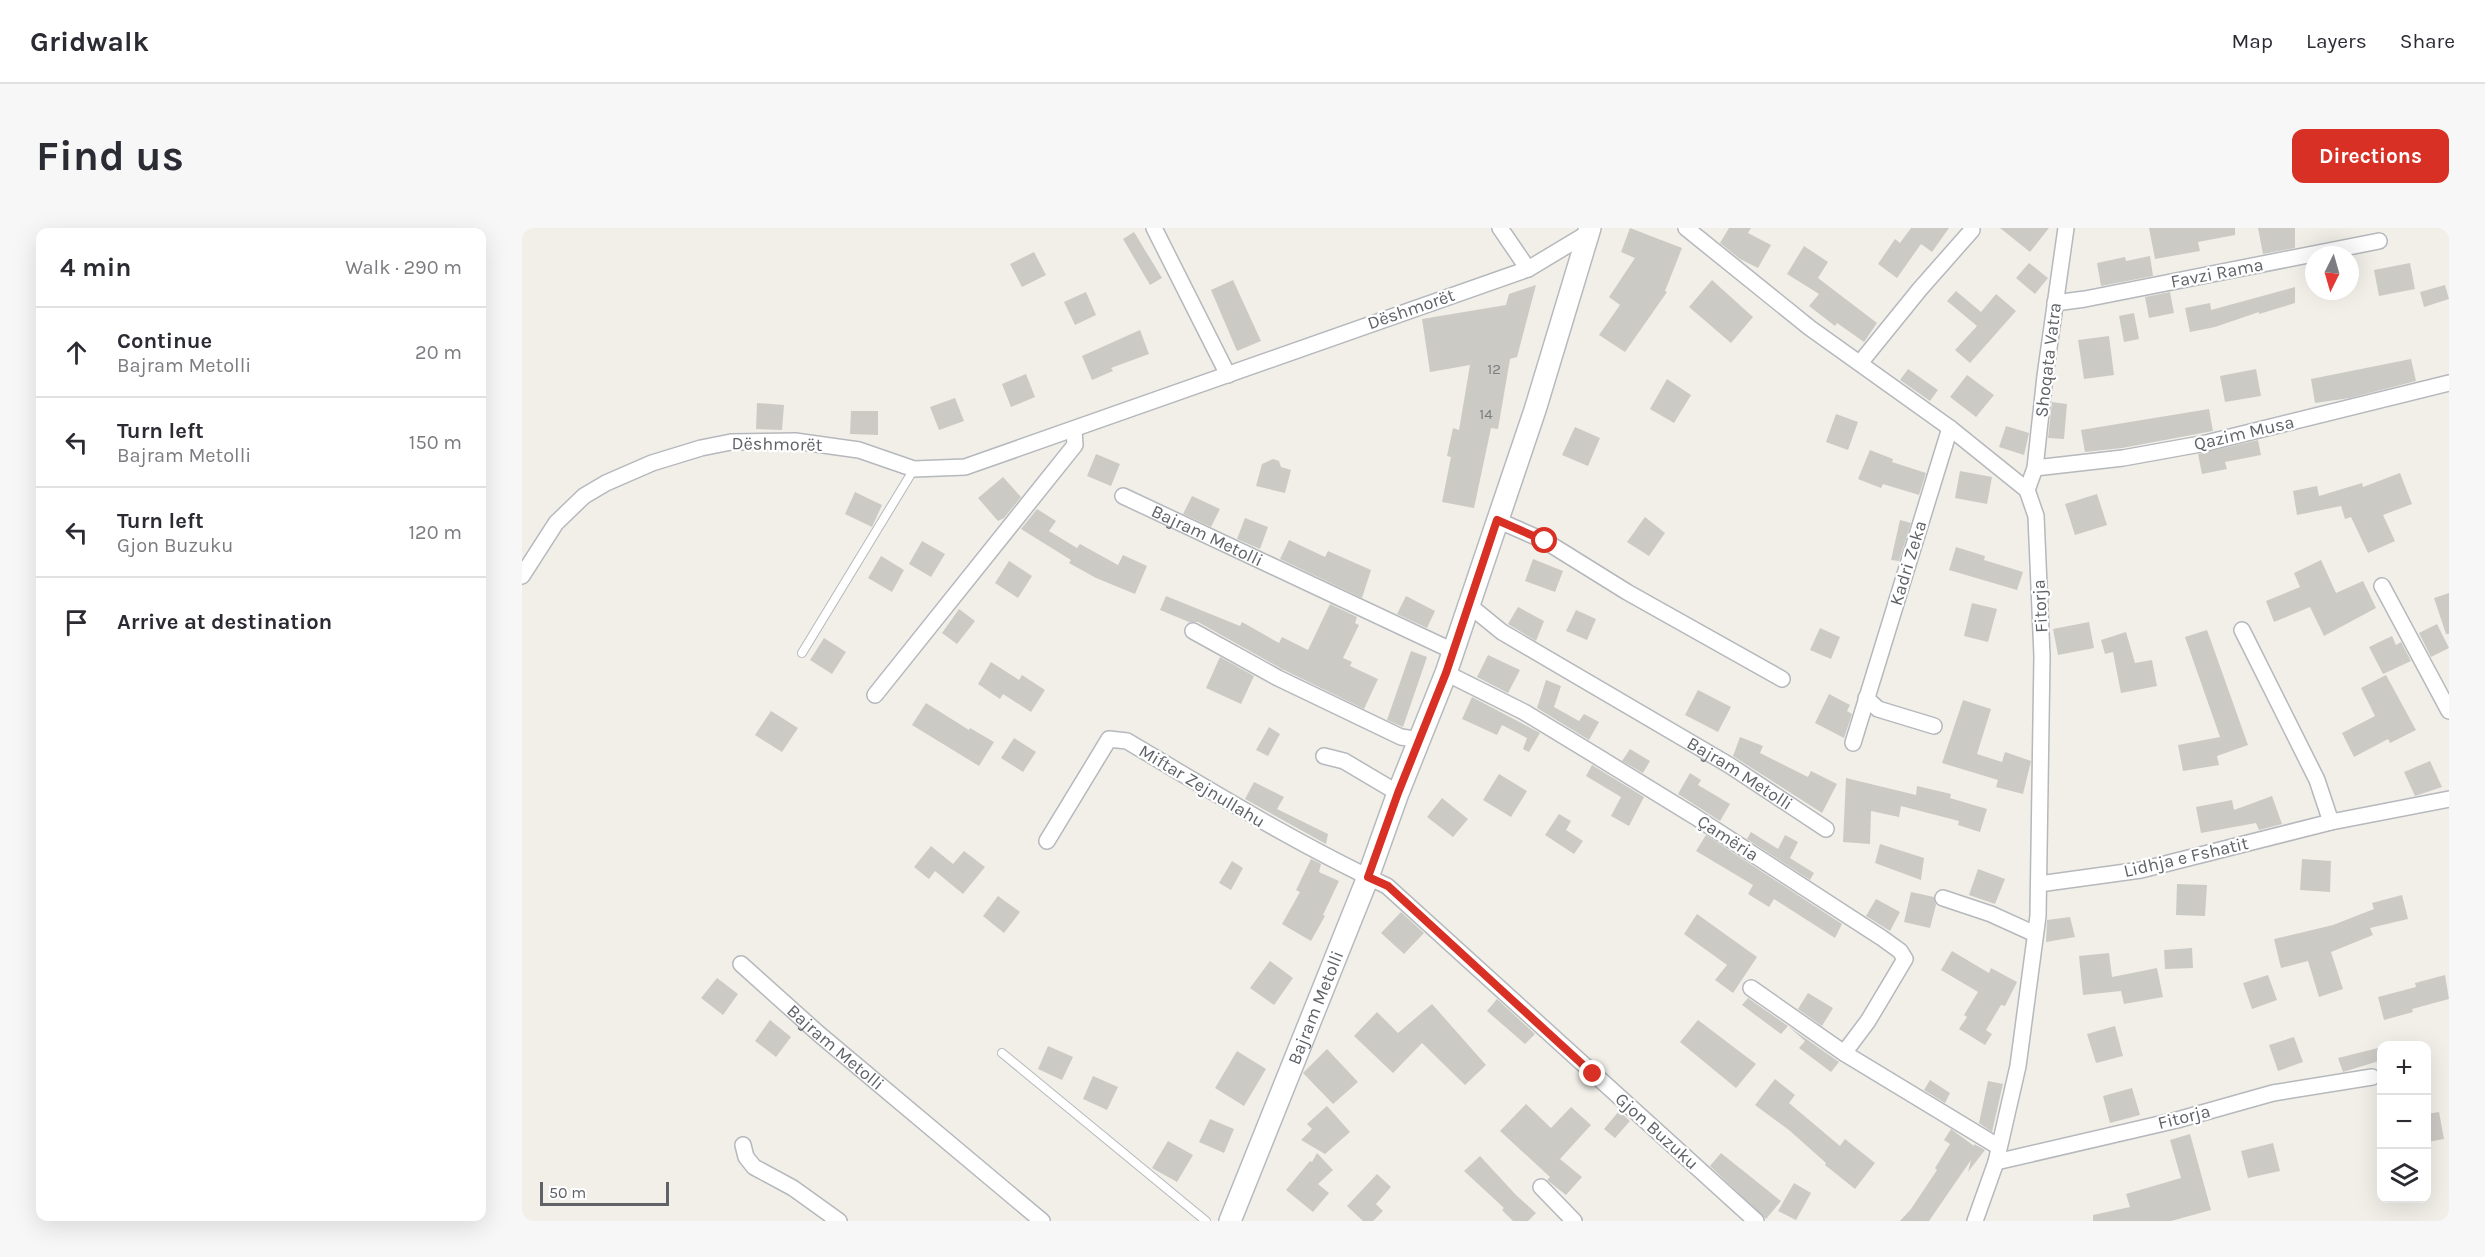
<!DOCTYPE html>
<meta charset="utf-8">
<style>
body{margin:0;font-family:Karla,sans-serif;background:#f7f7f7;color:#2b2b33}
.controls{position:absolute;right:18px;bottom:18px;display:grid;overflow:hidden;border-radius:12px;box-shadow:0 6px 24px #0002}
.controls button{width:54px;height:54px;display:grid;place-items:center;padding:0;border:0;border-bottom:2px solid #e1e1e2;background:#fff;color:#2b2b33;font:30px sans-serif}
.compass{position:absolute;left:1783px;top:18px;width:54px;height:54px;border-radius:50%;background:#fff;box-shadow:0 6px 24px #0002;rotate:185deg}
.scale{position:absolute;left:18px;bottom:15px;width:129px;box-sizing:border-box;padding-left:6px;border:3px solid #5f6368;border-top:0;font-size:16px;line-height:21px;white-space:nowrap;color:#5f6368;-webkit-text-stroke:4px #fff;paint-order:stroke}
.stop{position:absolute;width:18px;height:18px;margin:-14px;border:4px solid #d93025;border-radius:50%;background:#fff}
.stop.end{background:#d93025;border-color:#fff;box-shadow:0 2px 6px #0008}
.list{margin:0;padding:0;list-style:none}
h2{display:flex;justify-content:space-between;align-items:center;height:78px;margin:0;padding:0 24px;font-size:26px}
h2 small{font-size:20px;font-weight:400;color:#7c7c81}
.list li{display:grid;grid-template-columns:39px 1fr auto;gap:18px;align-items:center;box-sizing:border-box;height:90px;padding:0 24px;border-top:2px solid #e1e1e2}
.list b{display:block;font-size:22px;white-space:nowrap}
.list p{margin:0;font-size:20px;white-space:nowrap;color:#7c7c81}
.list em{font-size:20px;font-style:normal;color:#7c7c81}
.icon{flex:none;width:33px;height:33px;fill:none;stroke:currentColor;stroke-width:2;stroke-linecap:round;stroke-linejoin:round}
.map{position:relative;flex:none;width:1927px;height:993px;overflow:hidden;border-radius:12px}
header{display:flex;align-items:center;gap:36px;box-sizing:border-box;height:84px;padding:0 30px;background:#fff;border-bottom:2px solid #e1e1e2}
header strong{font-size:28px}
nav{display:flex;gap:33px;margin-inline-start:auto;font-size:21px}
.intro{display:flex;align-items:center;justify-content:space-between;box-sizing:border-box;height:144px;padding:0 36px}
h1{margin:0;font-size:42px}
.button{padding:15px 27px;border-radius:12px;background:#d93025;color:#fff;font-size:21px;font-weight:700}
main{display:flex;gap:36px;padding:0 36px}
aside{flex:1;background:#fff;border-radius:12px;box-shadow:0 6px 24px #0002}
.map>svg:first-child{display:block}
</style>
<header>
<strong>Gridwalk</strong>
<nav><a>Map</a><a>Layers</a><a>Share</a></nav>
</header>
<div class="intro"><h1>Find us</h1><a class="button">Directions</a></div>
<main>
<aside>
<h2>4 min<small>Walk · 290 m</small></h2>
<ul class="list">
<li><svg class="icon" aria-label="ahead" viewBox="0 0 24 24"><path d="M12 20V5M6 11l6-6 6 6"/></svg><div><b>Continue</b><p>Bajram Metolli</p></div><em>20 m</em></li>
<li><svg class="icon" aria-label="left" viewBox="0 0 24 24"><path d="M17 20v-9H6M10 6l-5 5 5 5"/></svg><div><b>Turn left</b><p>Bajram Metolli</p></div><em>150 m</em></li>
<li><svg class="icon" aria-label="left" viewBox="0 0 24 24"><path d="M17 20v-9H6M10 6l-5 5 5 5"/></svg><div><b>Turn left</b><p>Gjon Buzuku</p></div><em>120 m</em></li>
<li><svg class="icon" aria-label="arrive" viewBox="0 0 24 24"><path d="M6 21V4h12l-3 4 3 4H6"/></svg><div><b>Arrive at destination</b></div></li>
</ul>
</aside>
<div class="map">
<svg width="1927" height="993" viewBox="0 0 1927 993">
<rect width="100%" height="100%" fill="#f1efe8"/>
<path fill="#cccac5" d="M1108,0L1160,20L1143,63L1145,64L1103,124L1077,107L1098,77L1087,69L1113,30L1099,24Z
M1207,0H1229L1226,5L1249,17L1236,40L1218,31L1198,15Z
M1389,0H1427L1410,24L1399,16L1375,50L1356,36L1373,11L1378,15Z
M1478,0H1527L1508,24Z
M1627,0H1713V7L1676,14L1678,23L1633,31Z
M1736,0H1773V20L1741,26Z
M612,4L640,50L628,57L601,11Z
M1282,18L1306,34L1296,50L1355,95L1342,114L1315,95L1313,98L1287,78L1297,66L1265,46Z
M512,24L524,47L500,59L488,36Z
M1628,28L1631,48L1579,58L1575,35L1603,29L1604,33Z
M1507,35L1526,50L1513,66L1494,50Z
M1888,35L1893,61L1857,68L1852,42Z
M711,52L739,113L715,123L689,62Z
M1190,52L1231,89L1209,115L1167,79Z
M1014,57L995,129L988,131L976,201L969,200L952,280L920,274L929,229L925,228L931,200L937,202L948,137L908,144L900,91L984,77L987,66Z
M1923,57L1927,71L1902,79L1898,64Z
M1773,59V75L1737,86V84L1693,99L1668,104L1663,80L1688,75L1689,82Z
M1434,63L1459,84L1474,66L1494,83L1448,135L1433,122L1455,98L1425,73Z
M564,64L574,87L553,97L542,74Z
M1648,64L1652,85L1627,90L1623,69Z
M1612,85L1617,111L1602,114L1597,88Z
M618,102L627,126L589,140L591,143L570,152L560,128Z
M1587,108L1592,147L1562,151L1556,112Z
M1889,131L1894,153L1828,170L1793,175L1789,151Z
M1386,141L1416,162L1408,173L1378,152Z
M1734,141L1739,168L1703,174L1698,148Z
M504,146L513,169L489,179L480,156Z
M1445,147L1472,167L1454,189L1428,169Z
M1145,151L1169,167L1152,195L1128,181Z
M433,170L442,193L417,202L408,179Z
M1530,174L1545,176L1542,211L1526,210Z
M235,175L262,177L260,202L234,201Z
M1687,181L1691,203L1600,220L1563,224L1559,202Z
M329,183H356V207L328,206Z
M1314,186L1336,194L1326,222L1304,214Z
M1484,198L1507,205L1502,227L1477,219Z
M1053,199L1078,210L1066,238L1040,227Z
M1736,212L1739,227L1703,234L1705,241L1680,246L1676,226Z
M1348,222L1371,231L1370,234L1404,245L1397,267L1361,256L1359,260L1336,251Z
M574,226L598,236L589,258L565,248Z
M751,231L757,233L759,239L769,242L763,265L734,258L740,236Z
M1438,243L1470,249L1465,276L1433,270Z
M1878,245L1890,276L1861,287L1873,313L1846,325L1829,289L1823,291L1819,278L1775,287L1771,263L1795,258L1797,268L1840,255L1841,259Z
M481,249L499,269L482,290L476,293L456,270Z
M333,264L360,277L350,299L323,286Z
M1575,266L1585,297L1553,307L1543,276Z
M670,268L698,281L689,299L661,286Z
M515,281L534,293L527,303L555,320L558,316L596,337L601,327L625,338L613,366L574,350L547,335L549,332L499,301Z
M1123,289L1143,305L1127,328L1105,314Z
M723,290L746,299L738,321L715,311Z
M1378,292L1389,295L1377,333L1369,332Z
M767,312L803,329L806,323L849,342L840,370L758,331Z
M400,313L423,326L409,349L387,336Z
M1434,319L1463,328L1462,332L1501,344L1495,362L1427,342Z
M359,328L382,342L370,364L346,350Z
M1011,331L1041,343L1033,364L1003,353Z
M1799,332L1814,365L1841,353L1854,380L1802,408L1788,379L1752,394L1744,373L1778,359L1772,345Z
M487,333L510,348L496,370L473,355Z
M1927,365V406H1924L1912,370Z
M644,368L718,398L720,394L757,415L760,409L786,422L808,376L835,389L833,395L837,397L821,430L830,434L828,438L856,451L842,481L760,441L676,394H667L638,382Z
M884,368L913,383L905,400L875,386Z
M1450,375L1475,381L1466,414L1442,408Z
M996,379L1022,393L1014,413L986,396Z
M437,381L453,393L435,416L420,405Z
M1054,382L1074,391L1065,412L1044,403Z
M1567,394L1572,420L1536,427L1531,401Z
M1915,396L1927,420L1909,429L1897,405Z
M1298,400L1318,409L1309,431L1288,422Z
M1685,402L1726,517L1695,528L1697,537L1661,543L1656,517L1698,509L1663,409Z
M1604,404L1613,435L1630,432L1635,458L1599,465L1591,424L1583,426L1579,412Z
M1870,408L1874,417L1879,414L1889,433L1861,446L1847,419Z
M302,410L324,424L310,446L288,432Z
M889,423L905,429L881,499L865,492Z
M966,427L998,442L986,465L955,449Z
M698,429L732,448L719,476L684,460Z
M469,434L497,452L500,447L523,462L509,484L481,466L478,471L456,456Z
M1864,447L1894,502L1868,515L1866,511L1832,529L1820,505L1853,488L1839,460Z
M1024,452L1039,458L1032,479L1057,493L1062,486L1077,494L1067,512L1015,480Z
M1176,462L1209,479L1196,504L1163,487Z
M1307,466L1328,477L1325,483L1330,486L1322,510L1293,495Z
M950,469L1018,505L1007,524L1001,521L1005,510L980,497L975,507L940,491Z
M1441,472L1469,481L1455,526L1480,534L1483,524L1509,533L1501,566L1474,559L1476,552L1420,535Z
M404,475L447,502L448,500L472,514L457,538L390,497Z
M249,483L276,500L260,524L233,507Z
M747,499L758,506L746,528L734,522Z
M1218,509L1241,518L1238,525L1286,549L1289,543L1315,556L1300,585L1211,528Z
M492,510L514,524L501,544L479,530Z
M1108,521L1128,533L1121,545L1100,533Z
M1908,533L1920,559L1893,568L1882,544Z
M1070,537L1122,569L1107,598L1089,588L1099,569L1064,548Z
M1168,545L1179,552L1176,557L1208,576L1198,593L1156,566Z
M977,546L1005,563L989,589L961,572Z
M1324,550L1394,567L1395,558L1429,566L1428,570L1465,581L1458,604L1436,597L1437,593L1379,578L1377,589L1349,583L1348,616L1321,614Z
M732,554L762,569L755,581L806,606L804,616L723,571Z
M1750,568L1760,596L1737,602L1734,595L1679,605L1674,579L1710,572L1712,582Z
M920,570L946,591L931,609L905,589Z
M1037,586L1049,593L1044,602L1061,613L1052,626L1023,607Z
M1229,604L1256,621L1263,607L1276,614L1268,630L1292,645L1288,652L1225,611Z
M1184,607L1320,696L1313,710L1252,671L1247,679L1226,666L1231,657L1174,623Z
M1358,616L1402,630L1399,652L1353,635Z
M409,618L431,636L442,623L463,639L441,666L413,643L407,651L392,639Z
M789,631L799,636L797,644L817,653L801,687L803,688L789,713L760,696L778,664L774,662Z
M1780,631L1809,633L1808,664L1778,662Z
M710,633L721,640L709,662L697,655Z
M1456,641L1483,651L1473,676L1447,667Z
M1655,656L1685,657L1683,688L1654,687Z
M1389,664L1412,669L1414,677L1408,700L1382,694Z
M1880,667L1886,691L1848,700L1851,707L1809,724L1821,761L1797,769L1786,733L1759,740L1752,711L1811,697L1852,681L1850,675Z
M476,668L498,684L482,705L461,688Z
M1354,671L1378,684L1368,703L1344,688Z
M879,684L902,705L882,726L859,705Z
M1175,686L1235,729L1211,765L1193,752L1205,737L1162,706Z
M1548,689L1553,709L1524,714L1525,692Z
M1670,720L1671,740L1643,741L1642,722Z
M1430,723L1467,745L1469,740L1495,754L1483,778L1479,777L1464,802L1470,806L1463,817L1437,801L1445,789L1442,787L1456,764L1419,742Z
M1587,725L1590,749L1635,740L1641,769L1602,776L1599,763L1561,767L1557,728Z
M748,733L771,750L752,777L728,760Z
M1746,747L1755,772L1730,781L1721,755Z
M1923,747L1927,771L1890,781L1891,784L1862,792L1856,769L1894,759L1893,755Z
M195,750L216,766L201,787L179,770Z
M1286,765L1311,780L1300,798L1276,781Z
M1226,770L1266,798L1259,806L1220,777Z
M975,771L1013,806L1003,816L965,783Z
M910,776L964,837L943,857L900,815L871,845L832,808L855,784L876,805Z
M248,792L269,809L254,829L233,813Z
M1176,792L1234,836L1214,860L1158,814Z
M1266,798L1317,834L1309,844L1277,820L1283,813Z
M1593,798L1601,828L1574,835L1565,806Z
M1772,809L1781,834L1756,843L1747,817Z
M526,818L551,829L540,852L516,841Z
M1860,819V832L1821,844L1816,830Z
M805,821L836,854L811,876L781,845Z
M715,823L744,841L722,878L693,860Z
M571,848L596,859L585,882L561,871Z
M1253,851L1273,867L1267,875L1318,918L1323,911L1353,935L1333,961L1303,937L1304,935L1267,902L1233,877Z
M1408,852L1428,865L1423,875L1402,862Z
M1466,853L1481,856L1470,904L1457,895Z
M1610,860L1618,887L1588,895L1581,868Z
M1004,876L1029,900L1049,879L1069,897L1038,931L1060,949L1044,967L1025,952L1028,949L978,903Z
M805,878L828,904L803,926L779,912L790,901L785,896Z
M1097,883L1108,893L1093,910L1082,901Z
M1917,884L1922,911L1905,914V886Z
M688,891L712,901L702,925L677,914Z
M1429,901L1452,918V916L1463,922L1446,944L1449,932L1407,993H1378L1389,981L1415,942L1413,940L1428,916L1422,912Z
M1668,906L1689,982L1649,993H1571V987L1608,979L1604,966L1659,950L1648,912Z
M646,913L671,927L655,954L630,940Z
M1751,915L1758,943L1726,950L1719,923Z
M795,925L811,942L796,956L807,965L791,984L764,962L788,933L790,934Z
M1199,925L1259,973L1244,991L1188,938Z
M958,928L994,967L1014,985L1006,993H991L980,982L982,980L942,943Z
M855,946L869,959L854,976L861,983L851,993H841L825,978Z
M1272,955L1289,965L1274,992L1256,983Z"/>
<g fill="none" stroke-linecap="round" stroke-linejoin="round">
<g stroke="#b5b8bc" stroke-width="10">
<path id="service" d="M280,425L392,241
M480,825L684,993"/>
</g>
<g stroke="#b5b8bc" stroke-width="18">
<g id="minor">
<path d="M632,0L706,147"/>
<path d="M978,0L1006,41"/>
<path d="M1164,0L1288,100L1428,200L1505,262L1514,288L1520,428L1516,688L1496,838L1474,934L1453,993"/>
<path d="M1533,75L1563,71L1857,13"/>
<path d="M1338,135L1398,61L1450,2"/>
<path d="M1513,240L1601,230L1684,215L1927,155"/>
<path d="M1505,262L1513,240L1523,148L1544,0"/>
<path id="s1" d="M601,268L931,423"/>
<path d="M975,292L1023,313L1105,364L1260,451"/>
<path d="M0,348L34,295L62,268L84,255L130,235L179,220L209,214L273,213L337,222L392,241L443,239L1006,41L1066,5"/>
<path d="M1860,358L1927,483"/>
<path id="s2" d="M948,378L980,404L1207,537L1304,601"/>
<path d="M1720,402L1795,552L1809,594"/>
<path d="M671,403L756,450L879,509L899,512"/>
<path d="M924,445L1002,484L1081,532L1172,588L1360,710L1378,723L1383,731L1346,793L1322,825L1229,760"/>
<path d="M353,467L553,217L552,202"/>
<path d="M1344,470L1356,481L1412,498"/>
<path d="M1331,515L1428,200"/>
<path d="M802,528L822,533L876,565"/>
<path d="M525,613L587,511L605,513C691,564 775,616 865,658L1234,993"/>
<path d="M1517,656L1619,642L1809,594L1927,571"/>
<path d="M1421,670L1469,686L1513,706"/>
<path id="s3" d="M219,736L297,806L520,993"/>
<path d="M1322,825L1477,919"/>
<path d="M221,917L224,929L232,939L271,960L317,993"/>
<path d="M1474,934L1655,892L1751,865L1850,849"/>
<path d="M1019,959L1052,993"/>
</g>
</g>
<g stroke="#b6babf" stroke-width="24">
<g id="secondary">
<path id="s4" d="M708,993L846,649L876,565L924,445L1013,182L1068,0"/>
</g>
</g>
<use href="#service" stroke="#fff" stroke-width="8"/>
<use href="#minor" stroke="#fff" stroke-width="15"/>
<use href="#secondary" stroke="#fff" stroke-width="21"/>
</g>
<g fill="none" stroke-linecap="round" stroke-linejoin="round">
<path stroke="#d93025" stroke-width="8" d="M1023,313L975,292L924,445L876,565L846,649L866,658L1071,846"/>
</g>
<g text-anchor="middle" stroke-width="4.5" stroke-linejoin="round" paint-order="stroke">
<g font-size="15" fill="#7a7d7f">
<text x="972" y="146">12</text>
<text x="964" y="191">14</text>
</g>
<g font-size="18" fill="#5f6368" stroke="#fff">
<text transform="translate(1695 45) rotate(-11)" y="6">Favzi Rama</text>
<text transform="translate(889 81) rotate(-19)" y="6">Dëshmorët</text>
<text transform="translate(1526 132) rotate(-83)" y="6">Shoqata Vatra</text>
<text transform="translate(1722 205) rotate(-13)" y="6">Qazim Musa</text>
<text transform="translate(255 216) rotate(1)" y="6">Dëshmorët</text>
<text dy="6" stroke="none"><textPath href="#s1" startOffset="93">Bajram Metolli</textPath></text>
<text transform="translate(1386 335) rotate(-73)" y="6">Kadri Zeka</text>
<text transform="translate(1518 378) rotate(-93)" y="6">Fitorja</text>
<text dy="6" stroke="none"><textPath href="#s2" startOffset="318">Bajram Metolli</textPath></text>
<text transform="translate(680 558) rotate(31)" y="6">Miftar Zejnullahu</text>
<text transform="translate(1206 610) rotate(33)" y="6">Çamëria</text>
<text transform="translate(1664 629) rotate(-13)" y="6">Lidhja e Fshatit</text>
<text dy="6" stroke="none"><textPath href="#s4" startOffset="230">Bajram Metolli</textPath></text>
<text dy="6" stroke="none"><textPath href="#s3" startOffset="126">Bajram Metolli</textPath></text>
<text transform="translate(1662 889) rotate(-14)" y="6">Fitorja</text>
<text transform="translate(1135 903) rotate(42)" y="6">Gjon Buzuku</text>
</g>
</g>
</svg>
<div class="controls">
<button>+</button>
<button>−</button>
<button><svg class="icon" aria-label="layers" viewBox="0 0 24 24"><path d="M12 4l9 5-9 5-9-5zM3 14l9 5 9-5"/></svg></button>
</div>
<svg class="compass" viewBox="-18 -18 36 36"><path d="M0-13l5 13h-10z" fill="#e53935"/><path d="M0 13l5-13h-10z" fill="#7c7c81"/></svg>
<div class="scale">50 m</div>
<div class="stop" style="left:1023px;top:313px"></div>
<div class="stop end" style="left:1071px;top:846px"></div>
</div>
</main>
